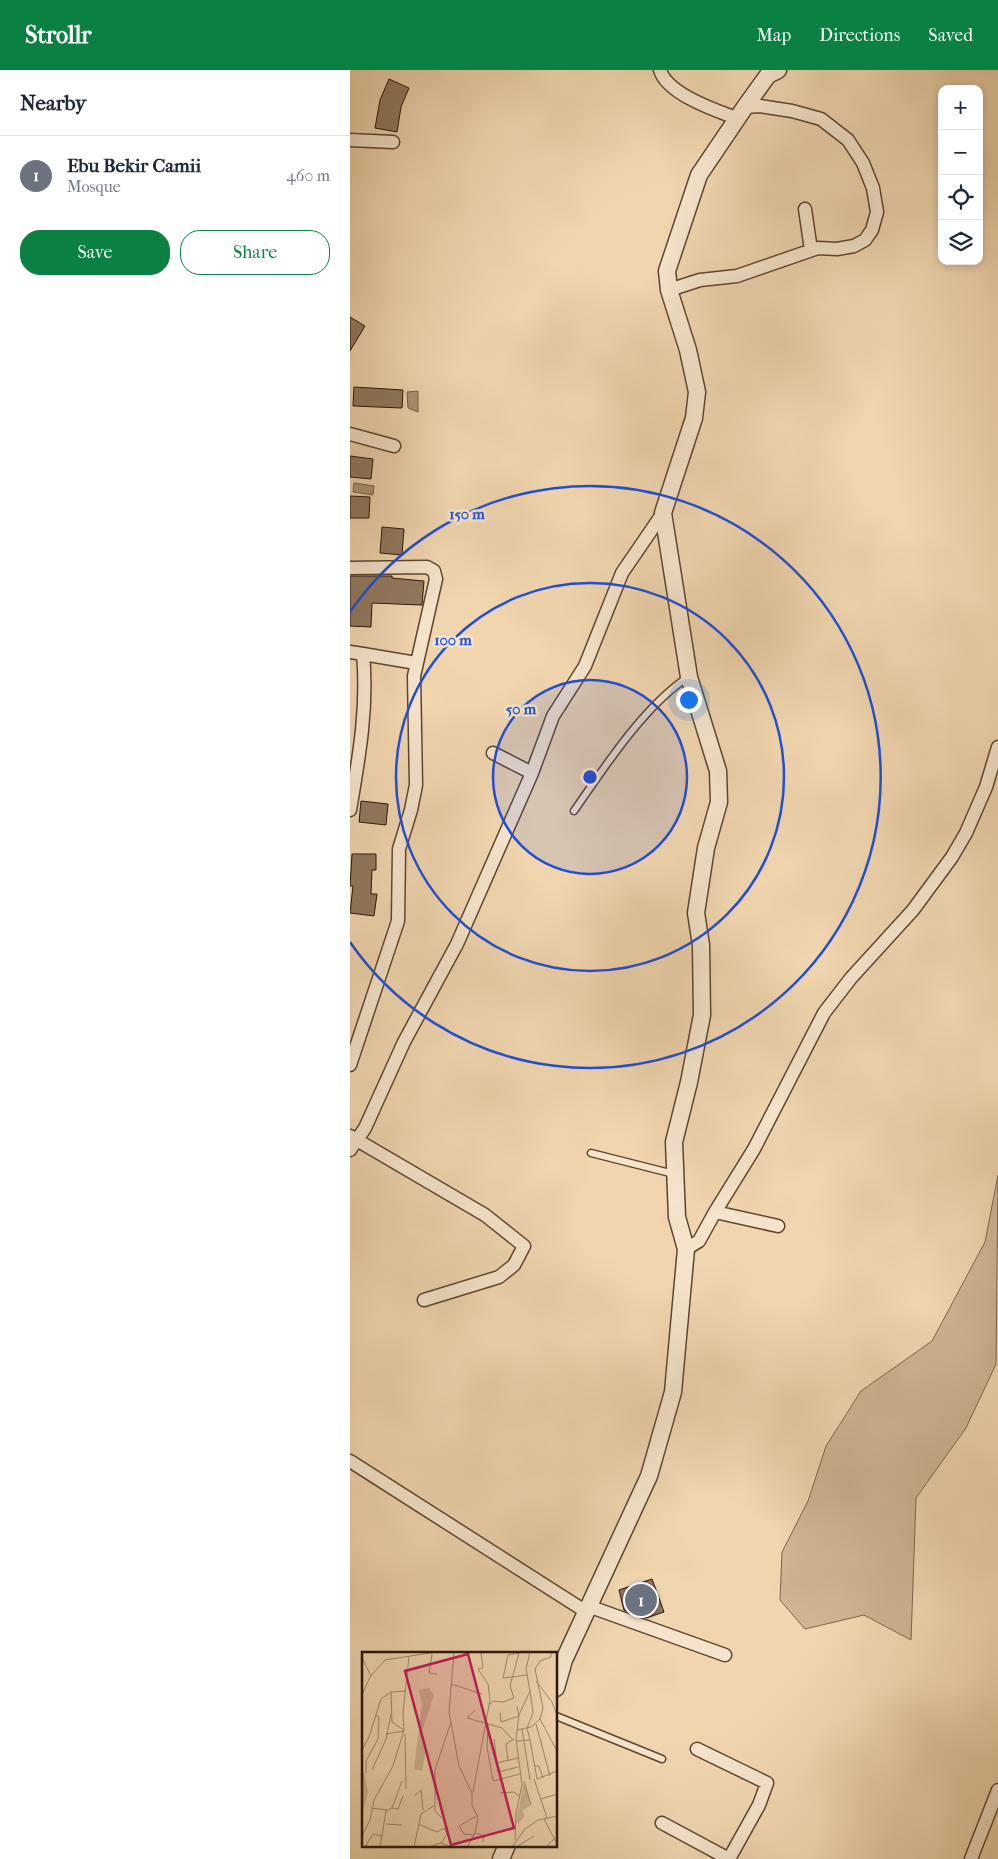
<!DOCTYPE html>
<meta charset="utf-8">
<style>
body{margin:0;font-family:"IM FELL French Canon",serif;background:#f2f2f3;color:#1f2937}
.controls{position:absolute;right:15px;top:15px;display:grid;overflow:hidden;border-radius:10px;box-shadow:0 2px 8px #0003}
.controls button{width:45px;height:45px;display:grid;place-items:center;padding:0;border:0;border-bottom:1px solid #e0e1e3;background:#fff;color:#1f2937;font:25px sans-serif}
.you{position:absolute;left:338px;top:629px;width:18px;height:18px;margin:-12px;border:4px solid #fff;border-radius:50%;background:#1a73e8;box-shadow:0 0 0 8px #1a73e833}
.badge{display:grid;place-items:center;width:32px;height:32px;border-radius:50%;background:#0b8043;color:#fff;font-size:16px;font-weight:700}
.pin{position:absolute;translate:-50% -50%;border:2px solid #fff;box-shadow:0 1px 5px #0006}
.list{margin:0;padding:0;list-style:none}
h2{display:flex;justify-content:space-between;align-items:center;height:65px;margin:0;padding:0 20px;font-size:21px}
h2 small{font-size:16px;font-weight:400;color:#747a83}
.list li{display:grid;grid-template-columns:32px 1fr auto;gap:15px;align-items:center;box-sizing:border-box;height:80px;padding:0 20px;border-top:1px solid #e0e1e3}
.list b{display:block;font-size:19px;white-space:nowrap}
.list p{margin:0;font-size:16px;white-space:nowrap;color:#747a83}
.list em{font-size:16px;font-style:normal;color:#747a83}
.actions{display:flex;gap:10px;padding:15px 20px}
.actions a{flex:1;padding:11px 0;border:1px solid #0b8043;border-radius:20px;text-align:center;font-size:18px;color:#0b8043}
.actions .main{background:#0b8043;color:#fff}
.icon{flex:none;width:28px;height:28px;fill:none;stroke:currentColor;stroke-width:2;stroke-linecap:round;stroke-linejoin:round}
.map{position:relative;flex:none;width:648px;height:1789px;overflow:hidden}
header{display:flex;align-items:center;gap:30px;box-sizing:border-box;height:70px;padding:0 25px;background:#0b8043;color:#fff}
header strong{font-size:24px}
nav{display:flex;gap:28px;margin-inline-start:auto;font-size:18px}
main{display:flex}
aside{flex:1;background:#fff}
.map>svg:first-child{display:block}
</style>
<header>
<strong>Strollr</strong>
<nav><a>Map</a><a>Directions</a><a>Saved</a></nav>
</header>
<main>
<aside>
<h2>Nearby<small></small></h2>
<ul class="list">
<li><span class="badge" style="background:#6b7280">1</span><div><b>Ebu Bekir Camii</b><p>Mosque</p></div><em>460 m</em></li>
</ul>
<div class="actions"><a class="main">Save</a><a>Share</a></div>
</aside>
<div class="map">
<svg width="648" height="1789" viewBox="0 0 648 1789">
<rect width="100%" height="100%" fill="#f0d5af"/>
<filter id="stains"><feTurbulence type="fractalNoise" baseFrequency=".004" numOctaves="4"/><feColorMatrix values="0 0 0 0 .2 0 0 0 0 .09 0 0 0 0 .02 0 0 0 .5 -.17"/></filter>
<radialGradient id="worn" r=".72"><stop offset=".6" stop-color="#630" stop-opacity="0"/><stop offset="1" stop-color="#630" stop-opacity=".3"/></radialGradient>
<path fill="#cfb593" stroke="#7d664e" d="M648,1105L646,1294L616,1358L566,1428L561,1570L514,1545L455,1559L430,1530L432,1482L458,1431L476,1376L511,1321L582,1271L635,1172Z"/>
<path fill="#ad9476" stroke="#79624a" d="M68,321V342L58,338L57,322Z
M4,413L24,416L23,425L3,422Z"/>
<path fill="#91795f" stroke="#2b1608" d="M39,9L59,18L51,37L47,62L25,58L30,30Z
M0,247L15,256L0,281Z
M4,317L53,320L52,338L3,336Z
M0,386L23,389L21,409L0,407Z
M0,426L20,427L19,448H0Z
M32,457L54,459L52,485L30,483Z
M0,506H42V508L74,511L72,535L22,533L21,557L0,556Z
M11,731L38,734L36,755L9,752Z
M2,784H26V800H22L21,824H27L24,846L0,843L3,816H0Z
M302,1509L314,1542L296,1548L274,1540L269,1520Z"/>
<g fill="none" stroke-linecap="round" stroke-linejoin="round">
<g stroke="#5c4632" stroke-width="9">
<path id="service" d="M224,741C254,698 293,637 338,607
M241,1083L324,1104
M206,1646L312,1689"/>
</g>
<g stroke="#5c4632" stroke-width="15">
<path id="minor" d="M310,0C317,24 365,40 386,48
M0,70L43,72
M455,139L461,180
M319,220L350,210L387,206L468,178L487,179L504,176L515,170L522,160L527,142L523,118L513,93L498,70L471,49L442,41L410,36L395,37
M0,364L44,376
M0,498L77,497L84,501L86,509L64,606L66,715L61,740L49,779L48,851L0,995
M0,582L13,584C18,638 9,687 0,740
M13,584L66,593
M143,683L182,703
M0,1066L135,1145L174,1176L164,1195L149,1207L74,1230
M0,1080L15,1058L54,972L107,874L182,703L203,646L235,596L272,503L313,443
M365,1142L428,1156
M336,1179L349,1171L365,1142L404,1079L474,943L501,908L563,840L602,787L616,763L636,717L648,677
M0,1391L235,1541
M238,1536L375,1585
M347,1679L417,1713L409,1735L379,1789
M312,1753L379,1789
M621,1789L648,1720"/>
</g>
<g stroke="#5c4632" stroke-width="19">
<path id="tertiary" d="M206,1618L214,1590L299,1406L323,1322L336,1179L327,1147L324,1072L339,1012L352,945L351,875L346,843L356,778L369,732L368,701L339,607L313,443L344,348L347,322L338,280L319,220L317,201L349,105L395,37L418,5L428,0
M151,1789L157,1775"/>
</g>
<use href="#service" stroke="#f5e4cb" stroke-width="6"/>
<use href="#minor" stroke="#f5e4cb" stroke-width="12"/>
<use href="#tertiary" stroke="#f5e4cb" stroke-width="16"/>
</g>
<circle cx="240" cy="707" r="97" fill="#1d4ed8" fill-opacity=".12"/>
<g fill="none" stroke="#1d4ed8" stroke-width="2.5">
<circle cx="240" cy="707" r="97"/>
<circle cx="240" cy="707" r="194"/>
<path d="M0 542A291 291 0 1 1 0 872"/>
</g>
<g transform="translate(12 1582)">
<rect width="195" height="195" fill="#f0d5af"/>
<path d="M67,36L72,43L60,79L64,98L60,119L52,117L60,52L57,38ZM2,120L6,140L0,162V121ZM162,130L169,153L160,159L163,164L156,172L154,170Z" fill="#cfb593"/>
<path fill="none" stroke="#a1896c" stroke-width="1" d="M92,0L87,60L97,114L110,141V154L116,165L113,181L105,195M162,0L146,3L141,26L165,23M70,2L67,21L75,22M0,6L9,24M174,29L190,50L195,63M89,32L120,42M29,40L30,70L42,78M0,43L8,25L23,8L74,0M128,52L131,49L141,50L152,46L148,34L157,1M113,58L105,66L140,76L151,88M138,61L139,70L157,64L155,54M178,67L195,99M174,72L188,124M126,73L125,95L131,129L158,122M160,77L168,128M155,78L169,75L178,67L181,56L173,17L178,9L189,5V0M24,82L42,79M43,82L44,137M132,87L136,120L156,115M168,88L165,76L171,61L168,39M154,89L168,88L175,127M0,98L7,85L19,47L29,40L44,39M146,109L144,92L152,87M134,111L156,106M173,114H177L181,126M10,118L24,87L29,62M4,121V109L16,87L17,65L13,63M172,127L185,166M175,127L195,119M162,129L169,153M111,140L128,48L126,32L116,17L121,16L119,0M138,141L152,140L158,145M52,144L59,138L61,158M179,147L195,142M73,153V159L80,166M9,156L25,158M30,156L36,157L41,144M182,167L195,192M24,172L40,173M56,172L75,180L82,176L85,182L79,191M113,181L122,184L121,190M113,183L102,182L97,174L116,163M0,184L8,168L12,148L31,114L42,78L41,60L47,5M153,188L154,161L160,133L154,87L157,63L168,39L164,17L168,0M3,195L11,182L20,184M18,195L24,159L30,156L40,129M52,195L59,162L73,153V118L89,70M66,195L79,191L90,195M150,195L163,177L176,168L195,164M154,195L172,184M184,195L195,184"/>
<path fill="#c2185b" fill-opacity="0.15" stroke="#c2185b" stroke-width="2.5" d="M106,2L152,176L89,193L43,19Z"/>
<rect width="195" height="195" fill="none" stroke="#2b1608" stroke-width="2.5"/>
</g>
<circle cx="240" cy="707" r="8" fill="#1d4ed8" stroke="#f5e4cb" stroke-width="2.5"/>
<g font-size="15" text-anchor="middle" font-weight="bold" fill="#1d4ed8" stroke="#f5e4cb" stroke-width="5" stroke-linejoin="round" paint-order="stroke">
<text x="117" y="449">150 m</text>
<text x="103" y="575">100 m</text>
<text x="171" y="644">50 m</text>
</g>
<rect width="100%" height="100%" filter="url(#stains)"/>
<rect width="100%" height="100%" fill="url(#worn)"/>
</svg>
<div class="controls">
<button>+</button>
<button>−</button>
<button><svg class="icon" aria-label="locate" viewBox="0 0 24 24"><circle cx="12" cy="12" r="6"/><path d="M12 2v4M12 18v4M2 12h4M18 12h4"/></svg></button>
<button><svg class="icon" aria-label="layers" viewBox="0 0 24 24"><path d="M12 4l9 5-9 5-9-5zM3 14l9 5 9-5"/></svg></button>
</div>
<div class="you"></div>
<div class="pin badge" style="left:291px;top:1530px;background:#6b7280">1</div>
</div>
</main>
